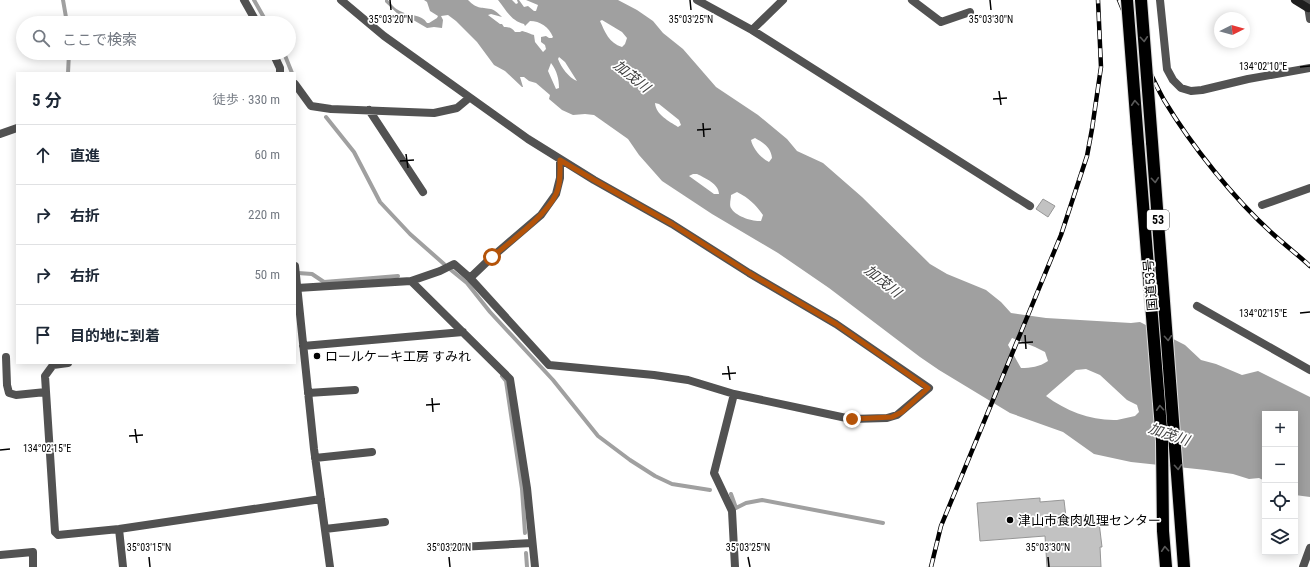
<!DOCTYPE html>
<html lang="ja">
<meta charset="utf-8">
<style>
body{margin:0;font-family:"Roboto Condensed","Noto Sans JP",sans-serif;background:#f6f6f7;color:#1f2937}
.controls{position:absolute;right:12px;bottom:12px;display:grid;overflow:hidden;border-radius:0px;box-shadow:0 2px 10px #0003}
.controls button{width:36px;height:36px;display:grid;place-items:center;padding:0;border:0;border-bottom:1px solid #e0e1e3;background:#fff;color:#1f2937;font:20px sans-serif}
.compass{position:absolute;left:1214px;top:12px;width:36px;height:36px;border-radius:50%;background:#fff;box-shadow:0 2px 10px #0003;rotate:84deg}
.stop{position:absolute;width:12px;height:12px;margin:-9px;border:3px solid #b45309;border-radius:50%;background:#fff}
.stop.end{background:#b45309;border-color:#fff;box-shadow:0 1px 4px #0008}
.list{margin:0;padding:0;list-style:none}
h2{display:flex;justify-content:space-between;align-items:center;height:52px;margin:0;padding:0 16px;font-size:17px}
h2 small{font-size:13px;font-weight:400;color:#747a83}
.list li{display:grid;grid-template-columns:26px 1fr auto;gap:12px;align-items:center;box-sizing:border-box;height:60px;padding:0 16px;border-top:1px solid #e0e1e3}
.list b{display:block;font-size:15px;white-space:nowrap}
.list em{font-size:13px;font-style:normal;color:#747a83}
.icon{flex:none;width:22px;height:22px;fill:none;stroke:currentColor;stroke-width:2;stroke-linecap:round;stroke-linejoin:round}
.map{position:relative;flex:none;width:1310px;height:567px;overflow:hidden}
.search{position:absolute;background:#fff;box-shadow:0 2px 10px #0003;left:16px;top:16px;width:280px;height:44px;display:flex;align-items:center;gap:10px;box-sizing:border-box;padding:0 14px;border-radius:22px;color:#747a83;font-size:15px}
.panel{position:absolute;background:#fff;box-shadow:0 2px 10px #0003;left:16px;top:72px;width:280px;height:292px;border-radius:0px}
.map>svg:first-child{display:block}
</style>
<div class="map">
<svg width="1310" height="567" viewBox="0 0 1310 567">
<rect width="100%" height="100%" fill="#fff"/>
<path fill="#a0a0a0" fill-rule="evenodd" d="M385,0H388C391,4 395,9 400,11C408,16 422,14 427,23H429L437,18L438,16L430,11L427,2L424,0H468C477,9 480,7 491,9C495,10 499,14 502,17L491,14L488,15L500,24H502L504,27C510,27 512,28 515,32H520L522,31C524,31 533,35 534,35L535,42L543,52L546,49L545,45L541,42V37L546,36L549,38H552L553,37C549,27 540,21 530,21L525,26L524,24C511,21 506,10 498,0H512L516,4L518,3L517,0H519L524,7L528,6L534,11H536L538,5L526,0H618L637,10L653,21L663,33L683,49L716,87L758,115L787,139L797,151L823,163L862,197L930,264L947,274L986,290L1001,302L1011,313L1046,318L1131,323L1140,322L1185,345L1201,360L1216,364L1242,375L1258,371L1310,397V497L1295,495V414H1265V481L1259,478L1249,479L1233,474L1206,470L1131,462L1094,454L1063,432L1010,413L939,370L920,357L829,288L778,253L712,214L662,181L639,155L628,139L594,115L585,114L573,115L562,110L549,99L550,95L536,83L529,81L524,77H520L523,87H522L505,71L494,65L477,42L456,21L448,15L441,16L443,20L442,28L434,27L427,28L415,21L400,16L385,2ZM602,20L622,32L627,38L625,44L622,47C609,43 605,32 600,21ZM559,57L565,62L577,81C569,78 561,67 558,59ZM551,63C557,71 559,79 559,88L556,89L548,71ZM655,103L659,104L679,120L681,125L678,127C669,121 656,115 655,103ZM755,138C764,143 771,148 772,158L769,162C761,158 753,149 751,140ZM693,174H697C705,178 719,184 719,194H714L689,176ZM737,192C750,199 754,203 763,215L761,221C753,222 735,216 731,208C729,205 731,199 731,195ZM1012,338L1035,347L1045,352L1048,361C1039,367 1031,368 1021,368L1008,345ZM1086,369L1100,375L1127,400L1137,405L1139,412L1135,416C1129,417 1123,419 1117,420C1092,421 1066,411 1046,396L1076,370Z"/>
<g fill="none" stroke-linecap="round" stroke-linejoin="round">
<path stroke="#a0a0a0" stroke-width="4" d="M63,0L67,23
M254,0L267,23
M284,53L292,73
M68,73L69,53
M326,117L354,152L380,202L410,234L444,264
M451,270L467,283L490,312L553,380L598,436L630,460L655,476L672,484L710,490
M298,273L312,274L324,282L398,276
M502,376L506,381L522,489L525,533
M731,494L736,508L746,503L762,500L883,523
M526,553L527,567"/>
</g>
<path fill="#c2c2c2" stroke="#969696" d="M1043,199L1055,206L1048,217L1036,209Z
M1040,498V502L1064,500L1066,517L1098,514L1102,547H1100L1101,567H1047L1045,536L980,541L977,503Z"/>
<g fill="none" stroke-linecap="round" stroke-linejoin="round">
<g stroke="#dbdbdb" stroke-width="14">
<path id="highway" d="M1138,142L1162,441L1163,531L1166,567
M1152,142L1184,567"/>
</g>
<path stroke="#525252" stroke-width="8" d="M244,0L257,23
M341,0L384,36L528,139L594,180L672,224L749,273L836,324L929,388L897,415L887,418L851,419L734,394L714,473L732,511L735,567
M697,0L752,30L1030,206
M912,0L941,22L970,12
M1160,0L1167,69L1173,80L1181,88L1191,91L1202,90L1248,79L1310,68
M1307,0L1310,19
M752,30L783,0
M273,53L280,68V73
M295,84L311,106L331,109L434,113L457,108L469,98
M369,110L423,192
M0,134L17,128
M560,160V178L556,194L541,215L492,257L470,278L549,365L654,375L688,380L734,394
M1262,205L1310,188
M295,266L314,449L330,567
M411,281L440,271L454,264L470,278
M297,288L411,281L510,379L527,488L535,567
M1197,306L1310,370
M303,346L463,332
M6,357L7,385L9,393L16,395L46,392
M68,363L53,365L45,376L55,532L58,535L119,529L321,499
M308,393L355,390
M315,458L372,452
M119,529L123,567
M325,529L385,522
M443,548L532,543
M0,555L33,552V567
M1303,567L1310,548"/>
<path stroke="#1f1f1f" stroke-width="8" d="M1295,0L1308,8"/>
<use href="#highway" stroke="#000" stroke-width="12"/>
<g stroke="#000" stroke-width="4.5">
<path id="rail" d="M1119,0C1133,34 1146,68 1164,100C1191,145 1234,199 1273,234C1285,245 1298,255 1310,266
M931,567L941,526L1061,235L1087,156L1092,129L1101,67L1098,0"/>
</g>
<use href="#rail" stroke="#fff" stroke-width="3" stroke-dasharray="9" stroke-linecap="butt"/>
<g stroke="#dbdbdb" stroke-width="14" stroke-linecap="butt">
<path id="highway-bridge" d="M1127,0L1138,142
M1141,0L1152,142"/>
</g>
<use href="#highway-bridge" stroke="#000" stroke-width="12"/>
</g>
<defs><path id="oneway-chevron" d="M-2-3.5L2.5 0L-2 3.5" fill="none" stroke-width="1.6" stroke-linecap="round" stroke-linejoin="round"/></defs>
<g stroke="#595959">
<use href="#oneway-chevron" transform="translate(1144 39) rotate(86)"/>
<use href="#oneway-chevron" transform="translate(1135 103) rotate(-94)"/>
<use href="#oneway-chevron" transform="translate(1155 180) rotate(85)"/>
<use href="#oneway-chevron" transform="translate(1168 338) rotate(86)"/>
<use href="#oneway-chevron" transform="translate(1160 408) rotate(-94)"/>
<use href="#oneway-chevron" transform="translate(1178 467) rotate(86)"/>
<use href="#oneway-chevron" transform="translate(1165 549) rotate(-94)"/>
</g>
<g fill="none" stroke-linecap="round" stroke-linejoin="round">
<path stroke="#b45309" stroke-width="5" d="M492,257C510,242 547,215 556,194C561,184 560,171 560,160L594,180L672,224L749,273L836,324L928,388L902,412L892,417L852,419"/>
</g>
<path fill="none" stroke="#000" stroke-width="1.5" d="M390,0L391,10M690,0L691,10M990,0L991,10M1300,67L1310,66M999,91L1001,105M993,99L1007,98M703,123L704,137M697,130L711,129M406,154L408,168M400,161L414,160M1300,313L1310,312M1025,335L1026,349M1019,343L1033,342M728,366L730,380M722,374L736,373M432,398L433,412M426,405L440,404M135,429L137,443M129,436L143,435M0,450L10,449M149,557L150,567M449,557L450,567M748,557L750,567M1048,557L1049,567"/>
<g fill="#000" stroke="#fff" stroke-width="1.5">
<circle cx="317" cy="356" r="4"/>
<circle cx="1010" cy="520" r="4"/>
</g>
<g text-anchor="middle" stroke-width="3.5" stroke-linejoin="round" paint-order="stroke">
<rect fill="#fff" stroke="#4c4c4c" stroke-width="1" x="1147" y="210" width="22" height="20" rx="3"/>
<g font-size="12" font-weight="bold" fill="#000">
<text x="1158" y="224">53</text>
</g>
<g font-size="13" fill="#000" stroke="#fff">
<text transform="translate(1150 285) rotate(-95)" y="5">国道53号</text>
</g>
<g font-size="13" fill="#000" stroke="#fff" text-anchor="start">
<text x="325" y="361">ロールケーキ工房 すみれ</text>
<text x="1018" y="525">津山市食肉処理センター</text>
</g>
<g font-size="14" font-style="italic" fill="#414141" stroke="#fff">
<text transform="translate(632 76) rotate(39)" y="5">加茂川</text>
<text transform="translate(883 281) rotate(39)" y="5">加茂川</text>
<text transform="translate(1169 434) rotate(19)" y="5">加茂川</text>
</g>
</g>
<g font-size="10" text-anchor="middle" fill="#000" stroke="#fff" stroke-width="3.5" stroke-linejoin="round" paint-order="stroke">
<text x="391" y="23">35°03'20"N</text>
<text x="691" y="23">35°03'25"N</text>
<text x="991" y="23">35°03'30"N</text>
<text x="1263" y="70">134°02'10"E</text>
<text x="1263" y="317">134°02'15"E</text>
<text x="47" y="452">134°02'15"E</text>
<text x="149" y="551">35°03'15"N</text>
<text x="449" y="551">35°03'20"N</text>
<text x="748" y="551">35°03'25"N</text>
<text x="1048" y="551">35°03'30"N</text>
</g>
</svg>
<div class="controls">
<button>+</button>
<button>−</button>
<button><svg class="icon" aria-label="locate" viewBox="0 0 24 24"><circle cx="12" cy="12" r="6"/><path d="M12 2v4M12 18v4M2 12h4M18 12h4"/></svg></button>
<button><svg class="icon" aria-label="layers" viewBox="0 0 24 24"><path d="M12 4l9 5-9 5-9-5zM3 14l9 5 9-5"/></svg></button>
</div>
<svg class="compass" viewBox="-18 -18 36 36"><path d="M0-13l5 13h-10z" fill="#e53935"/><path d="M0 13l5-13h-10z" fill="#747a83"/></svg>
<div class="stop" style="left:492px;top:257px"></div>
<div class="stop end" style="left:852px;top:419px"></div>
<div class="search"><svg class="icon" aria-label="search" viewBox="0 0 24 24"><circle cx="10" cy="10" r="6"/><path d="M15 15l6 6"/></svg>ここで検索</div>
<section class="panel">
<h2>5 分<small>徒歩 · 330 m</small></h2>
<ul class="list">
<li><svg class="icon" aria-label="ahead" viewBox="0 0 24 24"><path d="M12 20V5M6 11l6-6 6 6"/></svg><div><b>直進</b></div><em>60 m</em></li>
<li><svg class="icon" aria-label="right" viewBox="0 0 24 24"><path d="M7 20v-9h11M14 6l5 5-5 5"/></svg><div><b>右折</b></div><em>220 m</em></li>
<li><svg class="icon" aria-label="right" viewBox="0 0 24 24"><path d="M7 20v-9h11M14 6l5 5-5 5"/></svg><div><b>右折</b></div><em>50 m</em></li>
<li><svg class="icon" aria-label="arrive" viewBox="0 0 24 24"><path d="M6 21V4h12l-3 4 3 4H6"/></svg><div><b>目的地に到着</b></div></li>
</ul>
</section>
</div>
